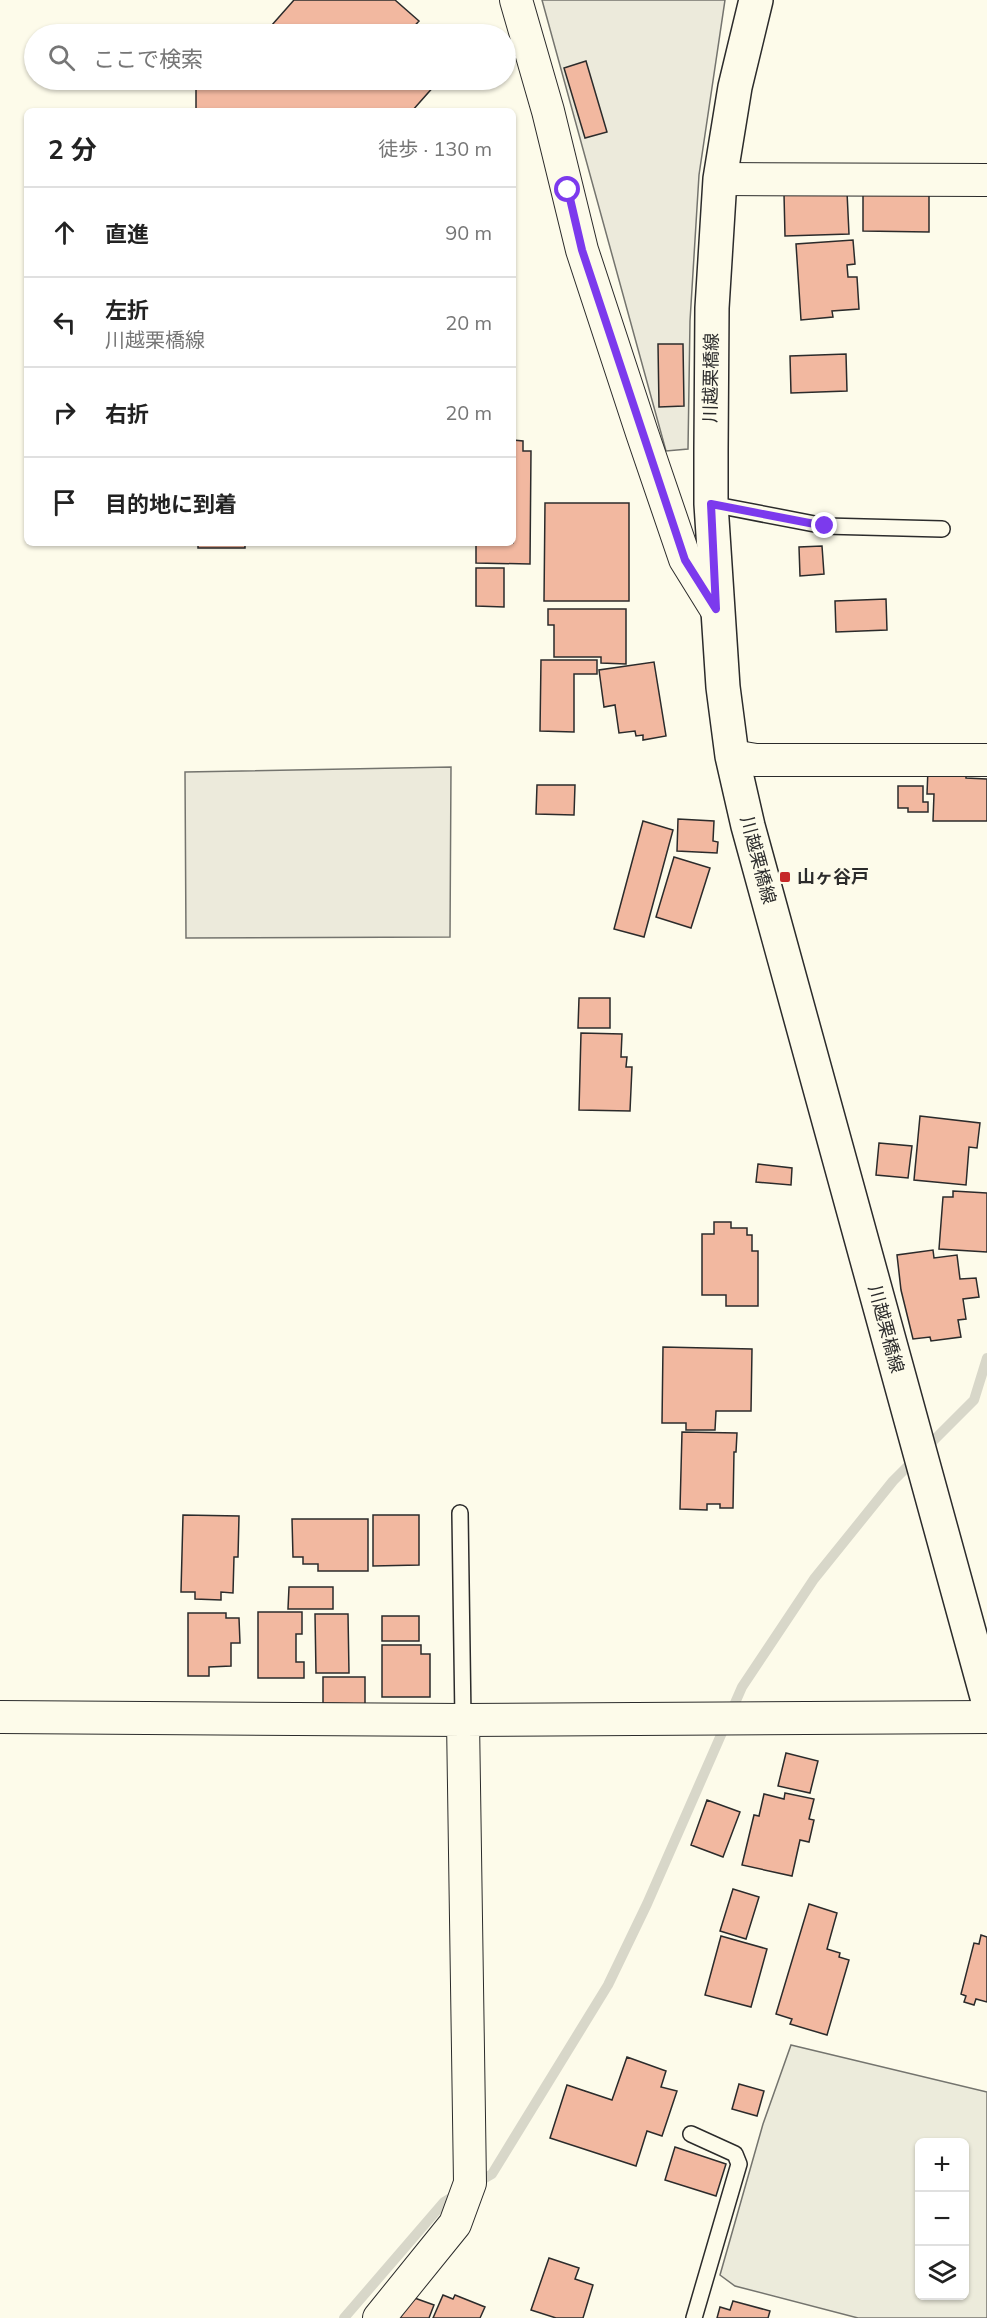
<!DOCTYPE html>
<html lang="ja">
<meta charset="utf-8">
<style>
body{margin:0;font-family:Mulish,"Noto Sans JP",sans-serif;background:#f2f2f2;color:#222}
.controls{position:absolute;right:18px;bottom:18px;display:grid;overflow:hidden;border-radius:9px;box-shadow:0 2px 4px #0004}
.controls button{width:54px;height:54px;display:grid;place-items:center;padding:0;border:0;border-bottom:2px solid #e0e0e0;background:#fff;color:#222;font:30px sans-serif}
.stop{position:absolute;width:18px;height:18px;margin:-14px;border:4px solid #7c3aed;border-radius:50%;background:#fff}
.stop.end{background:#7c3aed;border-color:#fff;box-shadow:0 2px 6px #0008}
.list{margin:0;padding:0;list-style:none}
h2{display:flex;justify-content:space-between;align-items:center;height:78px;margin:0;padding:0 24px;font-size:26px}
h2 small{font-size:20px;font-weight:400;color:#767676}
.list li{display:grid;grid-template-columns:39px 1fr auto;gap:18px;align-items:center;box-sizing:border-box;height:90px;padding:0 24px;border-top:2px solid #e0e0e0}
.list b{display:block;font-size:22px;white-space:nowrap}
.list p{margin:0;font-size:20px;white-space:nowrap;color:#767676}
.list em{font-size:20px;font-style:normal;color:#767676}
.icon{flex:none;width:33px;height:33px;fill:none;stroke:currentColor;stroke-width:2;stroke-linecap:round;stroke-linejoin:round}
.map{position:relative;flex:none;width:987px;height:2318px;overflow:hidden}
.search{position:absolute;background:#fff;box-shadow:0 2px 4px #0004;left:24px;top:24px;width:492px;height:66px;display:flex;align-items:center;gap:15px;box-sizing:border-box;padding:0 21px;border-radius:33px;color:#767676;font-size:22px}
.panel{position:absolute;background:#fff;box-shadow:0 2px 4px #0004;left:24px;top:108px;width:492px;height:438px;border-radius:9px}
.map>svg:first-child{display:block}
</style>
<div class="map">
<svg width="987" height="2318" viewBox="0 0 987 2318">
<rect width="100%" height="100%" fill="#fdfbea"/>
<path fill="#ecebdb" stroke="#74746e" stroke-width="1.5" fill-rule="evenodd" d="M791,2045L987,2092V2318H858L735,2286L720,2275L763,2124ZM920,2142H964V2296H920Z"/>
<path fill="#eceadb" stroke="#74746e" stroke-width="1.5" d="M542,0H725L699,175L690,321L688,449L666,451Z
M451,767L450,937L186,938L185,772Z"/>
<g fill="none" stroke-linecap="round" stroke-linejoin="round">
<path stroke="#d8d7c9" stroke-width="10" d="M473,2185L492,2174L608,1985L647,1904L742,1687L814,1579L893,1481L974,1400L987,1358
M344,2318L444,2202L459,2193"/>
</g>
<path fill="#f2b8a0" stroke="#2b2b2b" stroke-width="1.5" d="M294,0H395L419,21L407,34H264Z
M586,61L607,132L585,138L564,68Z
M196,80H429L435,85L412,111H196Z
M847,192L849,234L785,236L784,194Z
M863,192L929,193V232L863,231Z
M853,240L855,264L847,265L848,277H857L859,309L832,311L833,317L801,320L796,244Z
M658,344H683L684,406L659,407Z
M846,354L847,391L791,393L790,356Z
M513,440L523,441V451H531L530,564L476,563V543H513Z
M545,503H629V601H544Z
M198,543H245V548H198Z
M822,546L824,574L800,576L799,547Z
M476,568H504V607L476,606Z
M886,599L887,630L836,632L835,601Z
M548,609H626V664L601,663V657H554V625H548Z
M541,660H597V674H574V732L540,731Z
M654,662L666,736L643,740V735L636,736L635,731L619,733L615,705L604,707L599,670Z
M928,769L966,770V778L987,779V821H933L934,794H927Z
M537,785H575L574,815L536,814Z
M898,786H923V802H928V812H908V808H898Z
M678,819L714,821L713,841L718,842L717,853L677,851Z
M643,821L673,830L644,937L614,929Z
M674,857L710,868L691,928L656,917Z
M579,998H610V1028H578Z
M581,1033L622,1034L621,1057H627L626,1067H632L630,1111L579,1110Z
M920,1116L980,1123L977,1148L969,1147L966,1185L914,1180Z
M879,1143L912,1146L908,1178L876,1175Z
M758,1164L792,1168L791,1185L756,1182Z
M953,1191L987,1193V1252L939,1249L943,1197H953Z
M714,1222H731V1228H747V1235H752V1251H758V1306H726V1295H702V1234H714Z
M933,1250L934,1258L957,1255L960,1279L976,1278L979,1297L963,1299L966,1319L958,1320L961,1337L931,1341L930,1337L913,1339L901,1290L897,1255Z
M663,1347L752,1349L751,1411H716L715,1430H686V1423H662Z
M682,1432L737,1433L736,1452H734L733,1508H720V1504H707V1510L680,1509Z
M183,1515L239,1516L238,1557H234L233,1593L221,1592V1600L195,1599V1592H181Z
M373,1515H419V1565L373,1566Z
M292,1519H368V1571H318V1564H303V1557H293Z
M289,1587H333V1609H288Z
M258,1612H302V1634H296V1662H304V1678H258Z
M188,1613H226V1618H239L240,1643H231V1666L209,1667V1676H188Z
M315,1614H348L349,1673H316Z
M382,1616H419V1641H382Z
M382,1645H421V1654H430V1697H382Z
M323,1677H365V1704L323,1703Z
M786,1753L818,1761L810,1793L778,1786Z
M785,1793L814,1799L809,1819L814,1820L809,1842L800,1840L792,1876L742,1865L754,1815L759,1816L764,1794L784,1799Z
M707,1800L740,1812L723,1857L691,1845Z
M733,1889L759,1897L746,1939L720,1931Z
M809,1904L837,1913L827,1949L840,1953L839,1957L849,1960L827,2035L790,2024L792,2019L776,2014Z
M981,1935L987,1937V2002L976,1999L974,2005L964,2002L966,1996L961,1994L974,1943L979,1944Z
M721,1936L767,1949L751,2007L705,1995Z
M627,2057L666,2071L661,2087L677,2091L662,2136L647,2131L636,2166L550,2138L567,2085L612,2100Z
M739,2084L764,2091L757,2116L732,2109Z
M675,2147L726,2164L716,2196L665,2180Z
M549,2258L579,2268L575,2279L593,2285L583,2318H556L531,2310Z
M443,2295L453,2299L455,2295L485,2307L480,2318H433Z
M409,2296L434,2305L429,2318H400Z
M733,2301L770,2311L768,2318H717L720,2307L730,2310Z"/>
<g fill="none" stroke-linecap="round" stroke-linejoin="round">
<g stroke="#2b2b2b" stroke-width="18">
<path id="service" d="M711,504L825,526L942,529
M460,1513L463,1720
M691,2134L735,2154L739,2164L694,2318"/>
</g>
<g stroke="#2b2b2b" stroke-width="34">
<path id="minor" d="M516,0L548,111L582,250L642,433L685,559L716,609
M720,179L987,180
M732,756L756,760H987
M0,1717L463,1720L987,1717
M379,2318L455,2224L470,2183L463,1720"/>
</g>
<g stroke="#2b2b2b" stroke-width="36">
<path id="primary" d="M756,0L735,87L720,179L712,308L711,449V504L723,687L732,756L748,826L987,1697"/>
</g>
<use href="#service" stroke="#fdfbea" stroke-width="15"/>
<use href="#minor" stroke="#fdfbea" stroke-width="32"/>
<use href="#primary" stroke="#fdfbea" stroke-width="33"/>
</g>
<g fill="none" stroke-linecap="round" stroke-linejoin="round">
<path stroke="#7c3aed" stroke-width="8" d="M568,190L582,250L685,560L716,609L711,504L825,526"/>
</g>
<rect fill="#c62828" stroke="#fdfbea" stroke-width="2" x="779" y="871" width="12" height="12" rx="3"/>
<g text-anchor="middle" stroke-width="4.5" stroke-linejoin="round" paint-order="stroke">
<g font-size="18" fill="#2b2b2b" stroke="#fdfbea">
<text transform="translate(711 378) rotate(-89)" y="6">川越栗橋線</text>
<text transform="translate(758 860) rotate(75)" y="6">川越栗橋線</text>
<text transform="translate(886 1329) rotate(75)" y="6">川越栗橋線</text>
</g>
<g font-size="18" font-weight="bold" fill="#2b2b2b" stroke="#fdfbea" text-anchor="start">
<text x="797" y="883">山ヶ谷戸</text>
</g>
</g>
</svg>
<div class="controls">
<button>+</button>
<button>−</button>
<button><svg class="icon" aria-label="layers" viewBox="0 0 24 24"><path d="M12 4l9 5-9 5-9-5zM3 14l9 5 9-5"/></svg></button>
</div>
<div class="stop" style="left:568px;top:190px"></div>
<div class="stop end" style="left:825px;top:526px"></div>
<div class="search"><svg class="icon" aria-label="search" viewBox="0 0 24 24"><circle cx="10" cy="10" r="6"/><path d="M15 15l6 6"/></svg>ここで検索</div>
<section class="panel">
<h2>2 分<small>徒歩 · 130 m</small></h2>
<ul class="list">
<li><svg class="icon" aria-label="ahead" viewBox="0 0 24 24"><path d="M12 20V5M6 11l6-6 6 6"/></svg><div><b>直進</b></div><em>90 m</em></li>
<li><svg class="icon" aria-label="left" viewBox="0 0 24 24"><path d="M17 20v-9H6M10 6l-5 5 5 5"/></svg><div><b>左折</b><p>川越栗橋線</p></div><em>20 m</em></li>
<li><svg class="icon" aria-label="right" viewBox="0 0 24 24"><path d="M7 20v-9h11M14 6l5 5-5 5"/></svg><div><b>右折</b></div><em>20 m</em></li>
<li><svg class="icon" aria-label="arrive" viewBox="0 0 24 24"><path d="M6 21V4h12l-3 4 3 4H6"/></svg><div><b>目的地に到着</b></div></li>
</ul>
</section>
</div>
